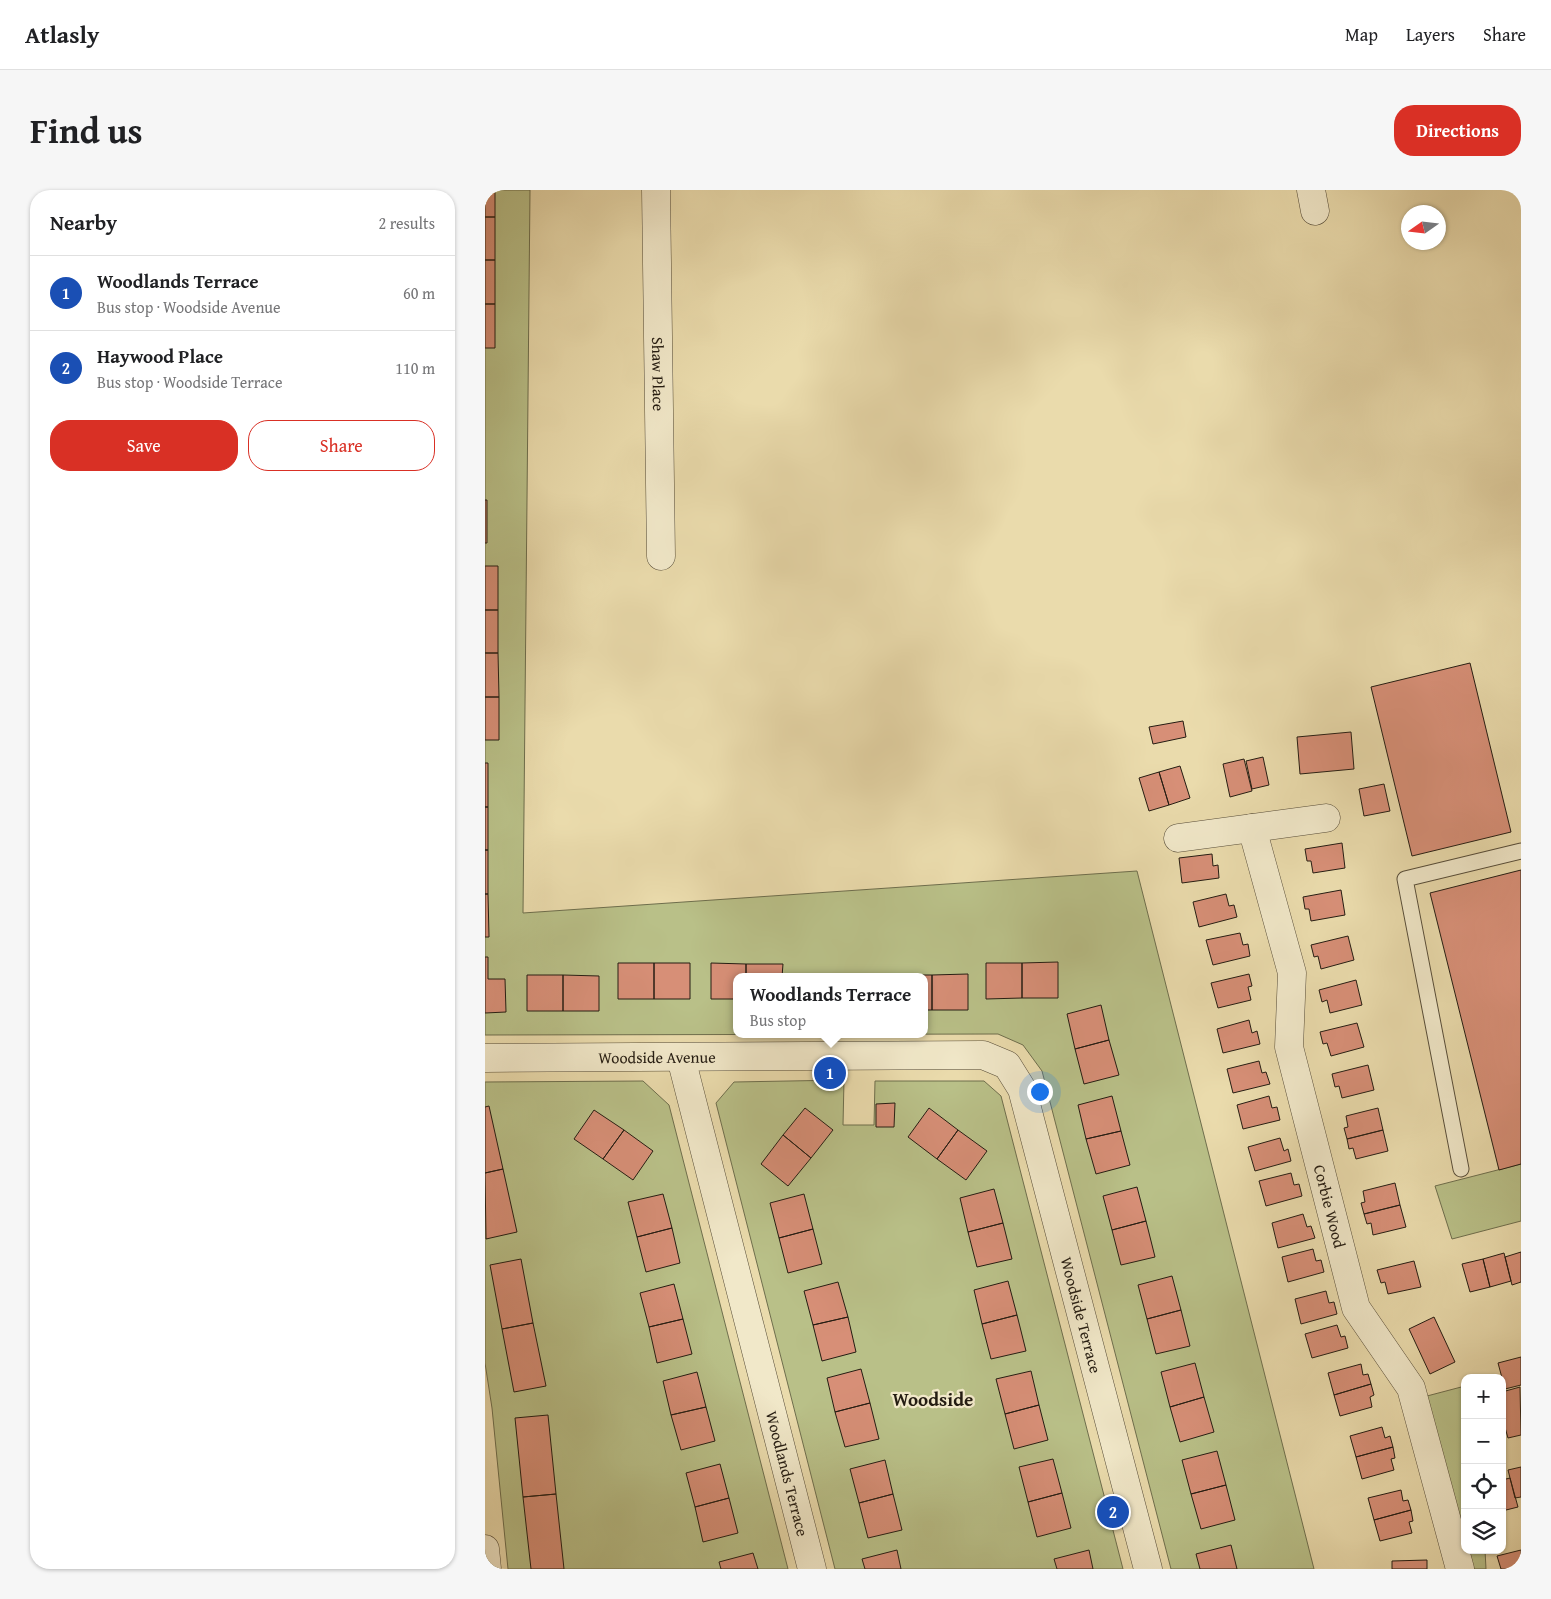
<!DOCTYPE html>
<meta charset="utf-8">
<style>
body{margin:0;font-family:"Gentium Book Plus",serif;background:#f6f6f6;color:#202124}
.controls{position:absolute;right:15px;bottom:15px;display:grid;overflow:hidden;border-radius:10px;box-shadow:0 1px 4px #0004}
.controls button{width:45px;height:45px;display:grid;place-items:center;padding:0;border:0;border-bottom:1px solid #e0e0e0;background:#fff;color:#202124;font:25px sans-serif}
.compass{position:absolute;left:916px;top:15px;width:45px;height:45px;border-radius:50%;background:#fff;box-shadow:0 1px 4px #0004;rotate:256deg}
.you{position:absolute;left:554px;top:901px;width:18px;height:18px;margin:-12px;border:4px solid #fff;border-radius:50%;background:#1a73e8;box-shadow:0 0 0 8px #1a73e833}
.badge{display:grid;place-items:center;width:32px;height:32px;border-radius:50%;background:#d93025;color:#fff;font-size:16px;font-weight:700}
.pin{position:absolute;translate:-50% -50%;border:2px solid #fff;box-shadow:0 1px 5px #0006}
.popup{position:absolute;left:248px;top:783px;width:195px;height:65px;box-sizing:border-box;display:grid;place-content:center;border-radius:10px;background:#fff;filter:drop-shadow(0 1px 4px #0005);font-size:16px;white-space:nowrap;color:#757577}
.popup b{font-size:19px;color:#202124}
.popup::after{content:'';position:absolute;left:50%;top:100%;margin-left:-10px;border:10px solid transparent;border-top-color:#fff}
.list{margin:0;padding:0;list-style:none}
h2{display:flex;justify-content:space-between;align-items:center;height:65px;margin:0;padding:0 20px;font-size:21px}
h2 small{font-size:16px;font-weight:400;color:#757577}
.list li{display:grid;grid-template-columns:32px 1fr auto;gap:15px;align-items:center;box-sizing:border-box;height:75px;padding:0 20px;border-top:1px solid #e0e0e0}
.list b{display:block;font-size:19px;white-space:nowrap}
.list p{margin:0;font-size:16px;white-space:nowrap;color:#757577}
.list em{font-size:16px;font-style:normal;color:#757577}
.actions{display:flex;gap:10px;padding:15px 20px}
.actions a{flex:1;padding:11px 0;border:1px solid #d93025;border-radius:20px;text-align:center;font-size:18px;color:#d93025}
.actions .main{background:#d93025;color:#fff}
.icon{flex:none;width:28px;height:28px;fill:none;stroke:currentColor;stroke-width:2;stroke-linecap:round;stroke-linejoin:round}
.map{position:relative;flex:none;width:1036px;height:1379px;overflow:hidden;border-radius:20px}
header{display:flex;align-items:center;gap:30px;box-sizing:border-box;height:70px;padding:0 25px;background:#fff;border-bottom:1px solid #e0e0e0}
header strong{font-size:24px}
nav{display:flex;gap:28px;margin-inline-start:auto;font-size:18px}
.intro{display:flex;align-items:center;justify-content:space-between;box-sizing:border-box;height:120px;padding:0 30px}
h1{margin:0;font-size:35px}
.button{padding:12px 22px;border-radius:20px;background:#d93025;color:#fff;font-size:18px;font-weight:700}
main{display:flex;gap:30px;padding:0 30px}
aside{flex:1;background:#fff;border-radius:20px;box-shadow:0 1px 4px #0004}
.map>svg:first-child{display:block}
</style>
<header>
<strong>Atlasly</strong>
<nav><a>Map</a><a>Layers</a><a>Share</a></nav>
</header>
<div class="intro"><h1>Find us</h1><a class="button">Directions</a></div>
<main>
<aside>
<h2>Nearby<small>2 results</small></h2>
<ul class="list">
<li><span class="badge" style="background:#1a4fb4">1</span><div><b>Woodlands Terrace</b><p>Bus stop · Woodside Avenue</p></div><em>60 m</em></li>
<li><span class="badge" style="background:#1a4fb4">2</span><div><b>Haywood Place</b><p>Bus stop · Woodside Terrace</p></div><em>110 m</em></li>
</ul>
<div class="actions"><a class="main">Save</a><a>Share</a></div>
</aside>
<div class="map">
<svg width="1036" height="1379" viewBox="0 0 1036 1379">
<rect width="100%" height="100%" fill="#eadbac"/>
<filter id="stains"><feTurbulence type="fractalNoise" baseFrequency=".004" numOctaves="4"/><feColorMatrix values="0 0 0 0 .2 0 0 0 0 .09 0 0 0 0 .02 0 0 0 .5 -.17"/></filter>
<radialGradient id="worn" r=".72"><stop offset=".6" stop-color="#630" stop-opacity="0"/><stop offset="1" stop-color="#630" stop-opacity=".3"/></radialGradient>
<path fill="#b9c088" stroke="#6e6e4d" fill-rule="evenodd" d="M0,0H45L38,723L652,681L829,1379H686L557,881L538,855L513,844L0,845ZM251,787H439V844H251Z
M359,890L358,935H389L390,891H499L516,906L638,1379H350L231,913L249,892Z
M158,891L184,915L303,1379H23L7,1218L0,1173V892Z
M1036,974V1031L967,1049L950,996Z
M980,1196V1354L942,1206Z
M981,1360H1000L1001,1379H985Z"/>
<path fill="#d78f77" stroke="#241c12" d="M0,0H10V27H0Z
M0,27H10V70H0Z
M0,70H10V114H0Z
M0,114H10V158H0Z
M0,310H2V353H0Z
M0,376H13V420H0Z
M0,420H13V463H0Z
M0,463H13L14,507H0Z
M985,473L1026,642L927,666L886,497Z
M0,507H14V550H0Z
M698,531L701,547L668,554L664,537Z
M866,542L869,579L815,584L812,547Z
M778,567L784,595L767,599L761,571Z
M759,569L767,601L745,607L738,574Z
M0,573H3V617H0Z
M695,576L705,608L684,615L674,582Z
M674,582L684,615L664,621L654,588Z
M899,594L905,621L879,626L874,599Z
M0,617H3V660H0Z
M857,653L860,678L828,683L826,671H822L820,659Z
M0,660H3V704H0Z
M727,664L728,676L733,675L734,688L697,693L694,668Z
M1036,680V974L1014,980L945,703Z
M856,700L860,725L826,731L824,719H820L818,707Z
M0,704H3L4,747H0Z
M741,704L744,716L749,715L752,727L714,737L708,712Z
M755,743L758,755L763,754L765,766L728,775L721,750Z
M863,746L869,770L836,779L833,766L829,767L826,755Z
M0,767H3V789H20L21,822L0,823Z
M573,772V808H537V773Z
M133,773H169V809H133Z
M169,773H205V809H169Z
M226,773L261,774V787H251V809H226Z
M501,773H537V808L501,809Z
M261,774H298L297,787H261Z
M483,784V820H447V785Z
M764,784L767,796L763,797L766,810L733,818L726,793Z
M42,785H78V821H42Z
M78,785L114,786V821H78Z
M411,785H447V820H439V787Z
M871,790L877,815L845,823L842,810L837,812L834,800Z
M616,815L624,850L590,859L582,824Z
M764,830L767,843L772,841L775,854L738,863L732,839Z
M872,833L879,857L846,866L842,853L838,854L835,842Z
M624,850L634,885L599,894L590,859Z
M774,871L777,883L781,882L785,894L748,903L742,879Z
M883,875L889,900L857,908L854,896L850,897L847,884Z
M627,906L636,941L601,949L593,915Z
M784,906L787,918L792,917L795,930L758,939L752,915Z
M410,913L409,937H391V914Z
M4,916L18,979L0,983V917Z
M320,918L348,940L326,968L298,945Z
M444,918L473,940L452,969L423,947Z
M893,918L898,940L862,949L859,938L863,937L861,926Z
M109,920L139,940L118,969L89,949Z
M139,940L168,961L148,990L118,969Z
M473,940L502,961L481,990L452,969Z
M898,940L903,961L871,969L868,958L864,959L862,949Z
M636,941L645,975L611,984L601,949Z
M298,945L326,968L303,996L276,974Z
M795,948L799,961L803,959L806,971L770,981L763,957Z
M18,979L32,1042L1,1049L0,983Z
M806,983L809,995L814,994L817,1006L781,1016L774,991Z
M910,993L915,1015L879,1024L876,1013L880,1012L878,1001Z
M652,997L661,1031L627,1040L618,1006Z
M509,999L518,1033L483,1042L475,1008Z
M178,1004L187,1038L152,1047L143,1012Z
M319,1004L328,1039L294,1048L285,1013Z
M915,1015L921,1037L888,1045L886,1033L882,1034L879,1024Z
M818,1024L822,1037L826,1036L830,1048L793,1058L787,1033Z
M661,1031L670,1067L636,1075L627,1040Z
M518,1033L527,1069L492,1077L483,1042Z
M187,1038L195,1073L161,1082L152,1047Z
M328,1039L337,1074L303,1083L294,1048Z
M828,1059L831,1071L836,1070L839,1082L803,1092L797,1067Z
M1036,1062V1092L1027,1095L1020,1067Z
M1019,1063L1026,1091L1005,1097L998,1069Z
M36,1069L48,1133L17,1139L5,1075Z
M998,1069L1005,1097L985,1102L977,1074Z
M929,1071L936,1097L903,1104L900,1092L896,1093L892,1080Z
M687,1086L696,1120L662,1129L653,1095Z
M523,1091L532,1125L497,1134L489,1100Z
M353,1092L363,1127L328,1135L319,1101Z
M189,1094L198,1129L164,1137L155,1103Z
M841,1101L844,1113L849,1112L852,1124L816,1134L810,1109Z
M696,1120L705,1156L671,1164L662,1129Z
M532,1125L541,1161L506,1169L497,1134Z
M363,1127L371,1162L337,1171L328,1135Z
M949,1127L970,1172L945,1184L924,1139Z
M198,1129L207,1164L172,1173L164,1137Z
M48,1133L61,1196L29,1202L17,1139Z
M852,1135L856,1147L860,1146L863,1158L827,1168L820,1144Z
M1036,1167V1195L1020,1199L1013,1173Z
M710,1173L719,1207L685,1217L676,1182Z
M876,1174L878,1185L883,1184L886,1194L849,1205L843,1183Z
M376,1179L385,1213L350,1222L342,1188Z
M546,1181L554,1215L520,1224L511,1189Z
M212,1182L221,1217L186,1225L178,1191Z
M886,1194L889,1205L885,1207L887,1217L855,1226L849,1205Z
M1035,1197L1036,1245L1023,1248L1017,1227V1202Z
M719,1207L729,1242L695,1252L685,1217Z
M385,1213L394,1249L360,1257L350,1222Z
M554,1215L563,1250L529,1259L520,1224Z
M221,1217L230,1251L196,1260L186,1225Z
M63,1225L71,1304L38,1307L30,1228Z
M897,1237L900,1248L905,1246L908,1257L871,1267L865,1246Z
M908,1257L910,1268L906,1269L909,1280L877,1289L871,1267Z
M732,1261L741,1295L706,1304L697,1270Z
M568,1269L577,1303L543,1312L534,1277Z
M400,1270L408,1304L374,1313L365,1279Z
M235,1274L244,1308L210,1317L201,1283Z
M1036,1277V1307L1030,1308L1023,1280Z
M1025,1288L1033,1317L1017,1321V1290Z
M741,1295L750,1330L716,1339L706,1304Z
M916,1300L918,1311L923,1310L926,1320L889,1330L883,1308Z
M577,1303L586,1338L552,1347L543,1312Z
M71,1304L79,1379H46L38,1307Z
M408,1304L417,1340L383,1348L374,1313Z
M244,1308L253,1343L218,1352L210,1317Z
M926,1320L928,1331L924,1332L927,1343L895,1351L889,1330Z
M746,1355L752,1379H715L711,1364Z
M412,1360L416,1379H380L377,1369Z
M604,1360L608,1379H572L569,1369Z
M1036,1360V1379H1016L1012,1366Z
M268,1363L273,1379H236L234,1372Z
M942,1370V1379H907V1371Z"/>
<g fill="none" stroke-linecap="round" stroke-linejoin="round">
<g stroke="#564c38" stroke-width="17">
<path id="service" d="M976,979L920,689L1036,661"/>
</g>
<g stroke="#564c38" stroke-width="29">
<g id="minor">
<path id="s1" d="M171,0L176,366"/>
<path d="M826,0L830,21"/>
<path id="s2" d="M767,638L807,783L804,857L871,1118L926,1198L975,1379"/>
<path d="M693,648L841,628"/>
<path id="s3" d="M0,868L498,865L522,875L537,899L663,1379"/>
<path id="s4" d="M196,868L327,1379"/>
<path d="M0,1359L2,1379"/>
</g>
</g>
<use href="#service" stroke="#f1e8c9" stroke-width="15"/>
<use href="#minor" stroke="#f1e8c9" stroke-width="28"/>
</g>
<g text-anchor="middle" stroke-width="4.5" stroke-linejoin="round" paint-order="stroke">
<g font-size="16" fill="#241c12" stroke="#f1e8c9">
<text dy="6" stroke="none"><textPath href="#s1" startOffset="184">Shaw Place</textPath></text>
<text dy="6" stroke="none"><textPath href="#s3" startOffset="172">Woodside Avenue</textPath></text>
<text dy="6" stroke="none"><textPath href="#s2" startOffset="389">Corbie Wood</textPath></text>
<text dy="6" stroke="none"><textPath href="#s3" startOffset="786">Woodside Terrace</textPath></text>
<text dy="6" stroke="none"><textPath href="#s4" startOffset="429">Woodlands Terrace</textPath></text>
</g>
<g font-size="19" font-weight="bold" fill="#241c12" stroke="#f1e8c9">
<text x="448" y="1216">Woodside</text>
</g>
</g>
<rect width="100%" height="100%" filter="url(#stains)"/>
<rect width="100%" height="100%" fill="url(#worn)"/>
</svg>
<div class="controls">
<button>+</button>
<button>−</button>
<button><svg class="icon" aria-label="locate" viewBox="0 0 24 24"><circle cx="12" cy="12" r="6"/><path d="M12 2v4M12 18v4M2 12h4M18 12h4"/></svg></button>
<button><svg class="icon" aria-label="layers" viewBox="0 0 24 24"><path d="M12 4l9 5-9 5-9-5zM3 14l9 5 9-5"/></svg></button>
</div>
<svg class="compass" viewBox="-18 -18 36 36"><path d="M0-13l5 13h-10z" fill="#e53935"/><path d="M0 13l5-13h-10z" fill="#757577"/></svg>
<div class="you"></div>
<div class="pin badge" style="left:345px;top:883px;background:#1a4fb4">1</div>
<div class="popup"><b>Woodlands Terrace</b>Bus stop</div>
<div class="pin badge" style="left:628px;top:1322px;background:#1a4fb4">2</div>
</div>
</main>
